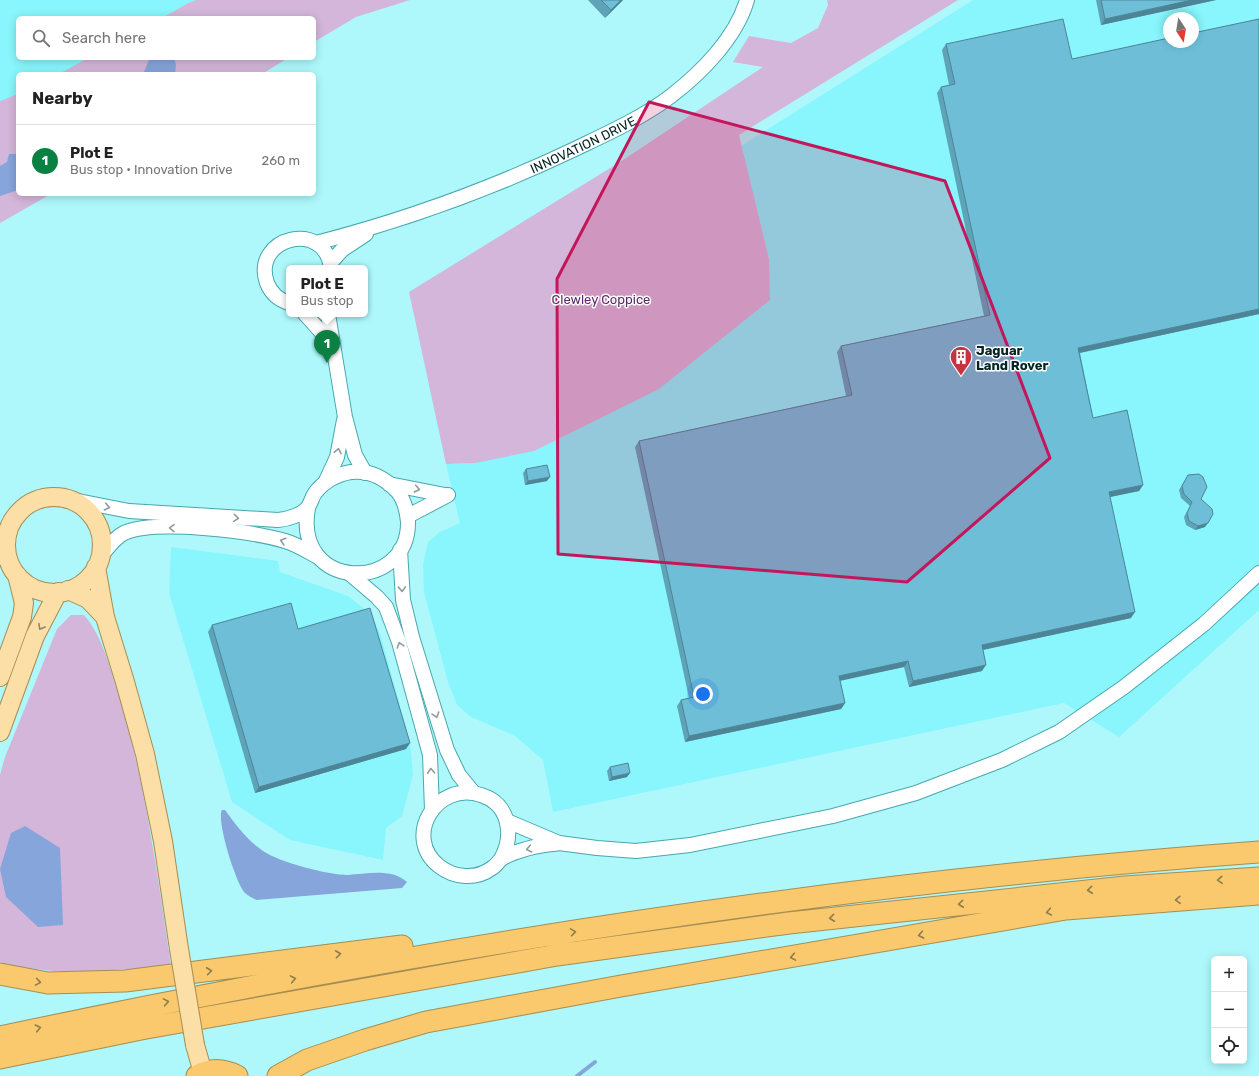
<!DOCTYPE html>
<meta charset="utf-8">
<style>
body{margin:0;font-family:Rubik,sans-serif;background:#f6f6f6;color:#222}
.controls{position:absolute;right:12px;bottom:12px;display:grid;overflow:hidden;border-radius:6px;box-shadow:0 2px 10px #0003}
.controls button{width:36px;height:36px;display:grid;place-items:center;padding:0;border:0;border-bottom:1px solid #e0e0e0;background:#fff;color:#222;font:20px sans-serif}
.compass{position:absolute;left:1163px;top:12px;width:36px;height:36px;border-radius:50%;background:#fff;box-shadow:0 2px 10px #0003;rotate:168deg}
.you{position:absolute;left:703px;top:694px;width:14px;height:14px;margin:-10px;border:3px solid #fff;border-radius:50%;background:#1a73e8;box-shadow:0 0 0 6px #1a73e833}
.badge{display:grid;place-items:center;width:26px;height:26px;border-radius:50%;background:#0b8043;color:#fff;font-size:13px;font-weight:700}
.pin{position:absolute;translate:-50% -33px;filter:drop-shadow(0 1px 2px #0008)}
.pin::after{content:'';position:absolute;top:21px;width:14px;height:12px;background:inherit;clip-path:polygon(0 0,100% 0,50% 100%)}
.popup{position:absolute;left:286px;top:265px;width:82px;height:52px;box-sizing:border-box;display:grid;place-content:center;border-radius:6px;background:#fff;filter:drop-shadow(0 1px 3px #0005);font-size:13px;white-space:nowrap;color:#767676}
.popup b{font-size:15px;color:#222}
.popup::after{content:'';position:absolute;left:50%;top:100%;margin-left:-8px;border:8px solid transparent;border-top-color:#fff}
.list{margin:0;padding:0;list-style:none}
h2{display:flex;justify-content:space-between;align-items:center;height:52px;margin:0;padding:0 16px;font-size:17px}
h2 small{font-size:13px;font-weight:400;color:#767676}
.list li{display:grid;grid-template-columns:26px 1fr auto;gap:12px;align-items:center;box-sizing:border-box;height:72px;padding:0 16px;border-top:1px solid #e0e0e0}
.list b{display:block;font-size:15px;white-space:nowrap}
.list p{margin:0;font-size:13px;white-space:nowrap;color:#767676}
.list em{font-size:13px;font-style:normal;color:#767676}
.icon{flex:none;width:22px;height:22px;fill:none;stroke:currentColor;stroke-width:2;stroke-linecap:round;stroke-linejoin:round}
.map{position:relative;flex:none;width:1259px;height:1076px;overflow:hidden}
.search{position:absolute;background:#fff;box-shadow:0 2px 10px #0003;left:16px;top:16px;width:300px;height:44px;display:flex;align-items:center;gap:10px;box-sizing:border-box;padding:0 14px;border-radius:6px;color:#767676;font-size:15px}
.panel{position:absolute;background:#fff;box-shadow:0 2px 10px #0003;left:16px;top:72px;width:300px;height:124px;border-radius:6px}
.map>svg:first-child{display:block}
</style>
<div class="map">
<svg width="1259" height="1076" viewBox="0 0 1259 1076">
<rect width="100%" height="100%" fill="#aef8fc"/>
<path fill="#88f6fc" fill-rule="evenodd" d="M0,0H196L188,3L163,18H18V58H100L67,74H18V94L0,101Z
M973,0H1259V610L1119,737L1064,703L553,812L543,760L515,736L471,717L457,705L448,682L424,592L423,564L428,542L440,532L460,523L446,464L475,463L769,259L741,146ZM1169,18H1193V42H1169Z
M171,547L278,561L280,572L348,596L371,614L380,633L410,742L413,775L402,816L386,828L383,860L290,840L232,802L169,593Z"/>
<path fill="#d3b6d9" d="M196,0H410L356,17L314,42V18H162L188,3Z
M827,0H958L739,135L769,259L770,300L659,389L534,451L475,463L446,464L409,292L620,162L763,67L733,62L749,36L791,43L818,28L828,5Z
M88,58H288L262,74H59Z
M18,94V194H51L0,223V101Z
M71,615H84C102,636 108,662 117,689C145,779 157,873 171,966L84,972L53,971L5,965L0,962V775L5,757L57,629Z"/>
<path fill="#86a5db" d="M150,58H174L176,65L175,74H143Z
M9,154H18V190L0,196V166L7,162Z
M222,810H225C236,825 247,840 263,851C279,862 328,875 348,875C367,874 391,868 407,882L402,888L256,900C253,898 248,896 245,893C236,884 216,820 222,810Z
M25,826L60,848L63,925L38,927L6,897L0,869L11,833Z"/>
<g fill="none" stroke-linecap="round" stroke-linejoin="round">
<path stroke="#86a5db" stroke-width="4" d="M577,1076L595,1062"/>
<g stroke="#46a8ae" stroke-width="16">
<g id="minor">
<path id="s1" d="M316,243C405,220 493,188 575,149C608,133 642,118 671,96C701,73 736,38 747,0"/>
<path d="M331,262L342,250L366,234"/>
<path d="M289,303C279,300 271,293 267,283C251,237 325,219 331,268"/>
<path d="M305,314L332,344"/>
<path d="M328,314L345,417L355,455L365,473"/>
<path d="M325,483L337,457L344,420"/>
<path d="M389,484L445,495"/>
<path d="M68,499L129,511L278,520C288,519 302,515 308,507C311,503 312,497 315,493C323,482 337,474 351,472C369,470 385,478 397,491C404,499 407,511 408,522C409,593 293,592 308,508"/>
<path d="M408,516L448,495"/>
<path d="M400,550L403,600L412,637L447,750L459,775L473,792"/>
<path d="M100,557C107,549 114,538 124,533C155,519 251,531 285,541C296,544 307,551 318,557"/>
<path d="M350,574L377,597L386,607L399,642L430,755L432,810"/>
<path d="M507,821L559,843L597,848L636,851L690,845L833,816L916,793L1002,760L1059,732L1124,687L1204,624L1259,573"/>
<path d="M501,859C514,836 510,804 481,795C437,780 402,837 439,866C454,878 476,880 492,868C496,866 498,862 501,859C507,855 516,852 523,850C534,846 547,845 559,843"/>
</g>
</g>
<g stroke="#a48e54" stroke-width="20">
<path id="major" d="M6 545a48 48 0 1 1 96 0a48 48 0 1 1-96 0Z
M96,567L105,617L125,682L145,754L163,841L179,949
M68,590L88,599L105,617
M0,677L22,617L24,603L17,575
M0,732L35,636L58,592
M195,1045L203,1073"/>
</g>
<g stroke="#a48e54" stroke-width="23">
<path id="highway" d="M0,974L48,983L125,981L402,946
M0,1037C415,949 836,883 1259,852
M0,1058L141,1029L557,955L789,923L1125,887L1259,878
M197,1076C211,1068 223,1069 237,1076
M278,1076L307,1060L365,1040L426,1022L621,986L1066,909L1259,894"/>
</g>
<use href="#minor" stroke="#fff" stroke-width="14"/>
<use href="#major" stroke="#fcdea7" stroke-width="18"/>
<use href="#highway" stroke="#fac86d" stroke-width="21"/>
<g stroke="#a48e54" stroke-width="20" stroke-linecap="butt">
<path id="major-bridge" d="M179,949L195,1045"/>
</g>
<use href="#major-bridge" stroke="#fcdea7" stroke-width="18"/>
</g>
<path fill="#5fa3b9" d="M588,0H623L605,18Z
M1096,0H1216L1101,25Z
M1259,19V314L1080,353L1093,418L1143,485L1139,491L1110,497L1131,618L983,650L982,671L909,687L904,667L840,680L845,703L841,709L685,742L677,706L681,700L689,698L635,447L639,441L846,396L837,352L841,346L984,316L937,93L941,87L949,85L942,50L946,44L1072,59Z
M526,469L547,481L525,485L523,473Z
M1188,475L1201,499L1205,527L1195,530L1186,525L1184,517L1190,506L1181,498L1179,490Z
M212,625L298,629L406,749L255,793L208,632Z
M610,767L627,777L609,781L607,771Z"/>
<path fill="#4d8596" d="M621,0H623L605,18L611,10Z
M1192,0H1216L1101,25L1105,19Z
M1259,309V314L1074,354L1078,348Z
M550,477L547,481L525,485L528,481Z
M1143,485L1139,491L1105,498L1109,492Z
M1208,523L1205,527L1195,530L1198,526Z
M1135,612L1131,618L977,651L982,645Z
M908,661L904,667L835,682L839,676Z
M986,665L982,671L909,687L913,681Z
M845,703L841,709L685,742L689,736Z
M410,743L406,749L255,793L259,787Z
M630,773L627,777L609,781L612,777Z"/>
<path fill="#6ebed7" stroke="#4d8596" d="M601,0H621L611,10Z
M1101,0H1192L1105,19Z
M1063,19L1072,59L1169,38V42H1193V33L1259,19V309L1078,348L1093,418L1127,410L1143,485L1109,492L1135,612L982,645L986,665L913,681L908,661L839,676L845,703L689,736L681,700L694,697L639,441L852,395L841,346L990,315L941,87L955,84L946,44Z
M547,465L550,477L528,481L526,469Z
M1199,474L1203,477L1207,487L1201,499L1212,509L1213,514L1208,523L1198,526L1189,521L1187,513L1192,502L1184,494L1182,486L1188,475Z
M291,603L298,629L370,608L410,743L259,787L212,625Z
M628,763L630,773L612,777L610,767Z"/>
<defs><path id="oneway-chevron" d="M-2-3.5L2.5 0L-2 3.5" fill="none" stroke-width="1.6" stroke-linecap="round" stroke-linejoin="round"/></defs>
<g stroke="#8e9c9d">
<use href="#oneway-chevron" transform="translate(338 451) rotate(-79)"/>
<use href="#oneway-chevron" transform="translate(417 489) rotate(11)"/>
<use href="#oneway-chevron" transform="translate(107 507) rotate(12)"/>
<use href="#oneway-chevron" transform="translate(236 518) rotate(5)"/>
<use href="#oneway-chevron" transform="translate(172 528) rotate(-179)"/>
<use href="#oneway-chevron" transform="translate(283 541) rotate(-163)"/>
<use href="#oneway-chevron" transform="translate(402 589) rotate(88)"/>
<use href="#oneway-chevron" transform="translate(400 645) rotate(-107)"/>
<use href="#oneway-chevron" transform="translate(436 715) rotate(73)"/>
<use href="#oneway-chevron" transform="translate(431 771) rotate(-93)"/>
<use href="#oneway-chevron" transform="translate(529 849) rotate(168)"/>
</g>
<use stroke="#8c8a6c" href="#oneway-chevron" transform="translate(41 627) rotate(119)"/>
<g stroke="#8b7e4d">
<use href="#oneway-chevron" transform="translate(1220 880) rotate(176)"/>
<use href="#oneway-chevron" transform="translate(1090 890) rotate(174)"/>
<use href="#oneway-chevron" transform="translate(1178 900) rotate(176)"/>
<use href="#oneway-chevron" transform="translate(961 904) rotate(174)"/>
<use href="#oneway-chevron" transform="translate(1049 912) rotate(170)"/>
<use href="#oneway-chevron" transform="translate(832 918) rotate(174)"/>
<use href="#oneway-chevron" transform="translate(573 932) rotate(-9)"/>
<use href="#oneway-chevron" transform="translate(921 935) rotate(169)"/>
<use href="#oneway-chevron" transform="translate(338 954) rotate(-7)"/>
<use href="#oneway-chevron" transform="translate(793 957) rotate(170)"/>
<use href="#oneway-chevron" transform="translate(209 971) rotate(-7)"/>
<use href="#oneway-chevron" transform="translate(293 979) rotate(-10)"/>
<use href="#oneway-chevron" transform="translate(38 982) rotate(9)"/>
<use href="#oneway-chevron" transform="translate(166 1002) rotate(-10)"/>
<use href="#oneway-chevron" transform="translate(38 1028) rotate(-12)"/>
</g>
<path fill="#c2185b" fill-opacity="0.2" stroke="#c2185b" stroke-width="3" stroke-linejoin="round" d="M649,102L945,181L1050,458L907,582L558,554L557,279Z"/>
<defs>
<g id="building-pin" transform="scale(1.15)"><path d="M0 17L-7.5 6A9.5 9.5 0 1 1 7.5 6Z" fill="#c53541" stroke="#fff"/><path d="M-4-6H4V6H1V3H-1V6H-4ZM-2.5-4.3h1.7v1.8h-1.7ZM.8-4.3h1.7v1.8H.8ZM-2.5-1h1.7V.8h-1.7ZM.8-1h1.7V.8H.8Z" fill="#fff"/></g>
</defs>
<g fill-rule="evenodd">
<use href="#building-pin" x="961" y="357"/>
</g>
<g text-anchor="middle" stroke-width="3" stroke-linejoin="round" paint-order="stroke">
<g font-size="13" fill="#032325" stroke="#fff">
<text dy="5" stroke="none"><textPath href="#s1" startOffset="285">INNOVATION DRIVE</textPath></text>
</g>
<g font-size="13" fill="#5e2968" stroke="#fff">
<text x="601" y="304">Clewley Coppice</text>
</g>
<g font-size="13" font-weight="bold" fill="#032325" stroke="#fff" text-anchor="start">
<text x="976" y="355">Jaguar<tspan x="976" dy="15">Land Rover</tspan></text>
</g>
</g>
</svg>
<div class="controls">
<button>+</button>
<button>−</button>
<button><svg class="icon" aria-label="locate" viewBox="0 0 24 24"><circle cx="12" cy="12" r="6"/><path d="M12 2v4M12 18v4M2 12h4M18 12h4"/></svg></button>
</div>
<svg class="compass" viewBox="-18 -18 36 36"><path d="M0-13l5 13h-10z" fill="#e53935"/><path d="M0 13l5-13h-10z" fill="#767676"/></svg>
<div class="you"></div>
<div class="pin badge" style="left:327px;top:363px">1</div>
<div class="popup"><b>Plot E</b>Bus stop</div>
<div class="search"><svg class="icon" aria-label="search" viewBox="0 0 24 24"><circle cx="10" cy="10" r="6"/><path d="M15 15l6 6"/></svg>Search here</div>
<section class="panel">
<h2>Nearby<small></small></h2>
<ul class="list">
<li><span class="badge">1</span><div><b>Plot E</b><p>Bus stop · Innovation Drive</p></div><em>260 m</em></li>
</ul>
</section>
</div>
